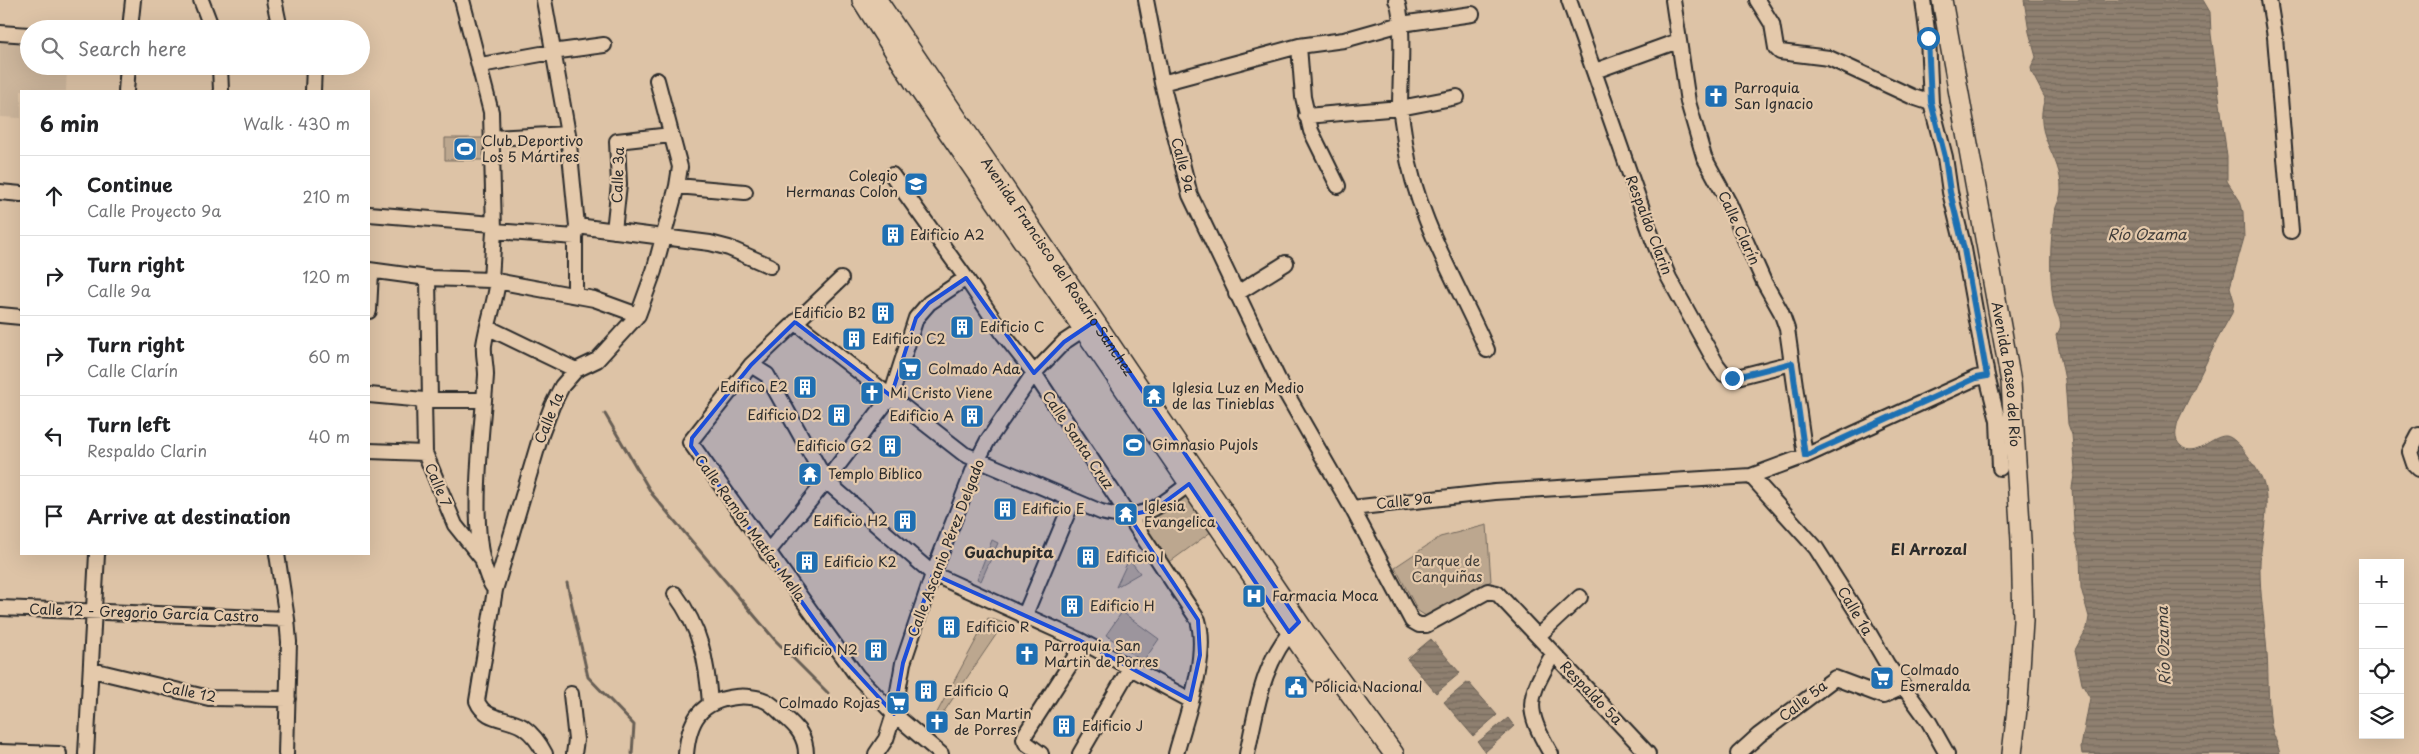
<!DOCTYPE html>
<meta charset="utf-8">
<style>
body{margin:0;font-family:"Playpen Sans",sans-serif;background:#f6f6f6;color:#202124}
.controls{position:absolute;right:15px;bottom:15px;display:grid;overflow:hidden;border-radius:0px;box-shadow:0 5px 20px #0002}
.controls button{width:45px;height:45px;display:grid;place-items:center;padding:0;border:0;border-bottom:1px solid #e0e0e0;background:#fff;color:#202124;font:25px sans-serif}
.stop{position:absolute;width:15px;height:15px;margin:-11px;border:4px solid #1f6fb2;border-radius:50%;background:#fff}
.stop.end{background:#1f6fb2;border-color:#fff;box-shadow:0 1px 5px #0008}
.list{margin:0;padding:0;list-style:none}
h2{display:flex;justify-content:space-between;align-items:center;height:65px;margin:0;padding:0 20px;font-size:21px}
h2 small{font-size:16px;font-weight:400;color:#757577}
.list li{display:grid;grid-template-columns:32px 1fr auto;gap:15px;align-items:center;box-sizing:border-box;height:80px;padding:0 20px;border-top:1px solid #e0e0e0}
.list b{display:block;font-size:19px;white-space:nowrap}
.list p{margin:0;font-size:16px;white-space:nowrap;color:#757577}
.list em{font-size:16px;font-style:normal;color:#757577}
.icon{flex:none;width:28px;height:28px;fill:none;stroke:currentColor;stroke-width:2;stroke-linecap:round;stroke-linejoin:round}
.map{position:relative;flex:none;width:2419px;height:754px;overflow:hidden}
.search{position:absolute;background:#fff;box-shadow:0 5px 20px #0002;left:20px;top:20px;width:350px;height:55px;display:flex;align-items:center;gap:12px;box-sizing:border-box;padding:0 18px;border-radius:28px;color:#757577;font-size:19px}
.panel{position:absolute;background:#fff;box-shadow:0 5px 20px #0002;left:20px;top:90px;width:350px;height:465px;border-radius:0px}
.map>svg:first-child{display:block}
</style>
<div class="map">
<svg width="2419" height="754" viewBox="0 0 2419 754">
<defs>
<pattern id="water-rules" width="6" height="5" patternUnits="userSpaceOnUse" patternTransform="scale(1.25)"><rect width="6" height="5" fill="#8f8070"/><path d="M0 2.5h6" fill="none" stroke="#75695c"/></pattern>
</defs>
<rect width="100%" height="100%" fill="#ddc3a6"/>
<filter id="ink" filterUnits="userSpaceOnUse"><feTurbulence type="fractalNoise" baseFrequency=".02" numOctaves="2"/><feDisplacementMap in="SourceGraphic" scale="10" xChannelSelector="R" yChannelSelector="G"/><feConvolveMatrix kernelMatrix="1 2 1 2 8 2 1 2 1" color-interpolation-filters="sRGB"/></filter>
<g filter="url(#ink)">
<path fill="#ccb59b" d="M0,42L29,43V66H67L66,91H21V118L0,117Z"/>
<path fill="#bca78f" stroke="#74695d" d="M445,138H485V160H445Z
M1191,489L1215,529L1167,564L1141,523Z
M1487,525L1491,581L1426,616L1418,611L1395,567L1440,537Z
M992,540L998,543L981,581L977,579Z
M1129,559L1140,573L1116,587Z
M1122,612L1159,639L1143,662L1106,635Z
M988,618L1004,623L937,722L933,720Z"/>
<path fill="url(#water-rules)" stroke="#675e54" d="M2024,0H2203L2210,12L2211,34L2227,157V181L2240,201L2243,212L2244,238L2230,287L2234,301L2232,313L2217,340L2178,421C2176,430 2173,439 2181,446C2195,459 2212,435 2226,436C2238,437 2259,471 2263,482C2272,507 2259,544 2260,570C2260,594 2264,617 2266,641C2269,669 2267,698 2271,725C2273,735 2278,744 2280,754H2082L2081,747L2090,698L2082,684L2075,650L2087,628L2089,617L2081,588L2080,555L2075,536L2072,488L2075,469L2072,435L2068,424L2065,380L2056,335C2066,324 2057,316 2054,304C2049,279 2050,241 2054,215C2055,207 2061,198 2061,190C2062,154 2032,138 2045,98L2032,73L2031,68L2036,57L2029,32Z
M1431,639L1460,673L1436,693L1407,659Z
M1468,682L1497,715L1473,736L1444,702Z
M1508,718L1514,726L1485,752L1478,742Z"/>
<g fill="none" stroke-linecap="round" stroke-linejoin="round">
<path stroke="#675e54" stroke-width="3" d="M605,414L652,494L775,640L828,693
M567,583L588,677L634,725L632,754"/>
<g stroke="#2b2b2b" stroke-width="18">
<path id="street" d="M201,0L212,29
M274,0L280,29
M462,0L491,112L494,231L491,280
M544,0L568,134L577,226L575,237V295
M1146,0L1162,83L1190,195L1278,379L1352,508L1412,621L1419,625H1426L1488,591L1497,593L1648,754
M1396,0C1405,13 1400,85 1400,105C1401,118 1404,131 1405,143C1416,217 1457,282 1487,350
M1569,0L1653,240L1669,278L1717,365L1724,374L1733,378L1792,363
M1673,0L1688,102L1704,157L1729,203L1764,282L1781,312L1787,329L1805,456
M1757,0L1772,24L1776,48L1780,52L1829,58L1913,97L1931,103
M1923,0L1928,38L1931,103L1945,157L1950,192L1964,249L1987,376L1998,421L2000,468
M2269,0L2275,37L2291,231
M130,29L133,0
M0,33L29,35
M1299,46L1303,97L1311,131L1338,186
M481,65L552,52L604,45
M220,66L221,91
M1595,71L1678,41
M1162,83L1299,46L1344,40L1401,24L1472,14
M126,91L128,66
M313,91L314,66
M1306,116L1400,108L1457,97
M493,138L568,134
M892,175L966,278L1004,335L1034,373L1198,620C1209,658 1186,716 1176,754
M677,186L745,192
M0,192L21,194
M369,214L493,224
M577,226L710,243L729,248L770,266
M494,231L575,237
M614,231L619,184L617,141L671,135
M369,270L428,278L491,280L594,299L638,315
M428,278L430,400
M841,279L751,365L690,442L857,676L894,714L941,754
M1236,294L1286,263
M369,311L371,271
M0,315L21,317
M795,322L964,454L1101,512C1142,523 1158,507 1189,484
M489,328L576,370
M751,365L767,375L826,481L933,574L1079,640L1190,700
M369,395L424,400H483
M424,400L425,453L455,525L483,560
M2419,435L2410,452L2414,464L2419,469
M369,451L425,453
M1751,476L1816,548L1858,614L1887,664L1929,722L1947,754
M1352,508L1495,492L1751,476L1805,456L1976,378L1987,376
M767,553L826,481L891,396L916,318L929,303L966,278
M277,554L287,619L289,642L286,754
M495,590C464,550 483,427 486,375C486,365 483,355 484,345C487,324 495,303 498,281
M675,594C701,629 707,661 710,703
M0,608L287,619
M1024,617L1073,500
M1538,636L1580,597
M92,670L209,698L288,699
M571,694L576,740L574,754
M0,752L59,754
M86,754L97,554
M545,754C540,744 533,734 523,727C507,717 485,721 477,701L495,590L541,435L552,406L562,386L576,370L597,360L638,315L654,271L677,186L680,167L657,80
M686,754C689,720 700,701 736,697C744,696 758,697 766,701C772,704 779,711 784,716C797,727 806,737 806,754
M876,754L886,739L894,714L903,663L933,574L977,461L988,440L1034,373L1064,342L1091,324
M1041,754L1026,743L1024,739L1026,733L1084,643
M1080,754L1130,668
M1247,754C1258,704 1261,664 1297,624
M1551,754C1524,707 1527,700 1553,654
M1738,754L1759,735L1835,678L1883,696L1903,687"/>
</g>
<g stroke="#2b2b2b" stroke-width="22">
<g id="secondary">
<path d="M862,0L914,82L1319,673"/>
<path id="s1" d="M877,0L1305,632L1394,754"/>
<path id="s2" d="M1942,0L2011,382L2021,540L2023,621L2018,700L2012,754"/>
</g>
</g>
<use href="#street" stroke="#e4c9ab" stroke-width="14"/>
<use href="#secondary" stroke="#e4c9ab" stroke-width="19"/>
</g>
</g>
<g fill="none" stroke-linecap="round" stroke-linejoin="round" filter="url(#ink)">
<path stroke="#1f6fb2" stroke-width="6" d="M1732,378L1792,363L1805,456L1976,378L1987,376L1964,249L1950,192L1945,157L1931,102L1928,38"/>
</g>
<path fill="#1d4ed8" fill-opacity="0.2" stroke="#1d4ed8" stroke-width="4" stroke-linejoin="round" d="M966,278L1034,373L1064,342L1095,321L1299,622L1289,632L1189,484L1154,510L1128,515L1198,620L1200,655L1190,700L1079,640L933,574L903,663L894,714L838,653L691,446L692,438L751,365L795,322L891,396L916,318L929,303Z"/>
<defs>
<g id="church-square" transform="scale(1.25)"><rect x="-9" y="-9" width="18" height="18" rx="4" fill="#1f6fb2" stroke="#e4c9ab"/><path d="M-1.2-6h2.4v3.5h3.3v2.4h-3.3V6h-2.4V-.1h-3.3v-2.4h3.3Z" fill="#fff"/></g>
<g id="stadium-square" transform="scale(1.25)"><rect x="-9" y="-9" width="18" height="18" rx="4" fill="#1f6fb2" stroke="#e4c9ab"/><path d="M0-5a6.5 5 0 1 0 0 10a6.5 5 0 1 0 0-10ZM-3.5-1.8h7v3.6h-7Z" fill="#fff"/></g>
<g id="school-square" transform="scale(1.25)"><rect x="-9" y="-9" width="18" height="18" rx="4" fill="#1f6fb2" stroke="#e4c9ab"/><path d="M0-5L7-2L0 1L-7-2ZM-4 1L0 2.5L4 1V4Q0 6-4 4Z" fill="#fff"/></g>
<g id="building-square" transform="scale(1.25)"><rect x="-9" y="-9" width="18" height="18" rx="4" fill="#1f6fb2" stroke="#e4c9ab"/><path d="M-4-6H4V6H1V3H-1V6H-4ZM-2.5-4.3h1.7v1.8h-1.7ZM.8-4.3h1.7v1.8H.8ZM-2.5-1h1.7V.8h-1.7ZM.8-1h1.7V.8H.8Z" fill="#fff"/></g>
<g id="supermarket-square" transform="scale(1.25)"><rect x="-9" y="-9" width="18" height="18" rx="4" fill="#1f6fb2" stroke="#e4c9ab"/><path d="M-6-5.5h2.5l.6 2H6L4.5 2H-2.5L-4.4-4H-6ZM-1.5 3.2a1.3 1.3 0 1 0 .1 0ZM3 3.2a1.3 1.3 0 1 0 .1 0Z" fill="#fff"/></g>
<g id="temple-square" transform="scale(1.25)"><rect x="-9" y="-9" width="18" height="18" rx="4" fill="#1f6fb2" stroke="#e4c9ab"/><path d="M0-6L5-2H3V0L6.5 2.5H4V6H1.5V3h-3V6H-4V2.5H-6.5L-3 0V-2H-5Z" fill="#fff"/></g>
<g id="hospital-square" transform="scale(1.25)"><rect x="-9" y="-9" width="18" height="18" rx="4" fill="#1f6fb2" stroke="#e4c9ab"/><path d="M-5-5h3v3.5h4V-5h3V5h-3V1.5h-4V5h-3Z" fill="#fff"/></g>
<g id="civic-square" transform="scale(1.25)"><rect x="-9" y="-9" width="18" height="18" rx="4" fill="#1f6fb2" stroke="#e4c9ab"/><path d="M-.6-6.5H3V-4.5H.6V-3L4-1V1h2V6H-6V1h2V-1L-.6-3ZM-1.2 2.5V6h2.4V2.5Z" fill="#fff"/></g>
</defs>
<g fill-rule="evenodd">
<use href="#church-square" x="1716" y="96"/>
<use href="#stadium-square" x="465" y="149"/>
<use href="#school-square" x="916" y="184"/>
<use href="#building-square" x="893" y="235"/>
<use href="#building-square" x="883" y="313"/>
<use href="#building-square" x="962" y="327"/>
<use href="#building-square" x="854" y="339"/>
<use href="#supermarket-square" x="910" y="369"/>
<use href="#building-square" x="805" y="387"/>
<use href="#church-square" x="872" y="393"/>
<use href="#temple-square" x="1154" y="396"/>
<use href="#building-square" x="839" y="415"/>
<use href="#building-square" x="972" y="416"/>
<use href="#stadium-square" x="1134" y="445"/>
<use href="#building-square" x="890" y="446"/>
<use href="#temple-square" x="810" y="474"/>
<use href="#building-square" x="1005" y="509"/>
<use href="#temple-square" x="1126" y="514"/>
<use href="#building-square" x="905" y="521"/>
<use href="#building-square" x="1088" y="557"/>
<use href="#building-square" x="807" y="562"/>
<use href="#hospital-square" x="1254" y="596"/>
<use href="#building-square" x="1072" y="606"/>
<use href="#building-square" x="949" y="627"/>
<use href="#building-square" x="876" y="650"/>
<use href="#church-square" x="1027" y="654"/>
<use href="#supermarket-square" x="1882" y="678"/>
<use href="#civic-square" x="1296" y="687"/>
<use href="#building-square" x="926" y="691"/>
<use href="#supermarket-square" x="898" y="703"/>
<use href="#church-square" x="937" y="722"/>
<use href="#building-square" x="1064" y="726"/>
</g>
<g text-anchor="middle" stroke-width="4.5" stroke-linejoin="round" paint-order="stroke">
<g font-size="14" fill="#2b2b2b" stroke="#e4c9ab" text-anchor="start">
<text x="1734" y="93">Parroquia<tspan x="1734" dy="16">San Ignacio</tspan></text>
<text x="482" y="146">Club Deportivo<tspan x="482" dy="16">Los 5 Mártires</tspan></text>
<text x="898" y="181" text-anchor="end">Colegio<tspan x="898" dy="16">Hermanas Colon</tspan></text>
<text x="910" y="240">Edificio A2</text>
<text x="866" y="318" text-anchor="end">Edificio B2</text>
<text x="980" y="332">Edificio C</text>
<text x="872" y="344">Edificio C2</text>
<text x="928" y="374">Colmado Ada</text>
<text x="788" y="392" text-anchor="end">Edifico E2</text>
<text x="1172" y="393">Iglesia Luz en Medio<tspan x="1172" dy="16">de las Tinieblas</tspan></text>
<text x="890" y="398">Mi Cristo Viene</text>
<text x="822" y="420" text-anchor="end">Edificio D2</text>
<text x="954" y="421" text-anchor="end">Edificio A</text>
<text x="1152" y="450">Gimnasio Pujols</text>
<text x="872" y="451" text-anchor="end">Edificio G2</text>
<text x="828" y="479">Templo Biblico</text>
<text x="1144" y="511">Iglesia<tspan x="1144" dy="16">Evangelica</tspan></text>
<text x="1022" y="514">Edificio E</text>
<text x="888" y="526" text-anchor="end">Edificio H2</text>
<text x="1106" y="562">Edificio I</text>
<text x="824" y="567">Edificio K2</text>
<text x="1272" y="601">Farmacia Moca</text>
<text x="1090" y="611">Edificio H</text>
<text x="966" y="632">Edificio R</text>
<text x="1044" y="651">Parroquia San<tspan x="1044" dy="16">Martin de Porres</tspan></text>
<text x="858" y="655" text-anchor="end">Edificio N2</text>
<text x="1900" y="675">Colmado<tspan x="1900" dy="16">Esmeralda</tspan></text>
<text x="1314" y="692">Policia Nacional</text>
<text x="944" y="696">Edificio Q</text>
<text x="880" y="708" text-anchor="end">Colmado Rojas</text>
<text x="954" y="719">San Martin<tspan x="954" dy="16">de Porres</tspan></text>
<text x="1082" y="731">Edificio J</text>
</g>
<g font-size="14" fill="#2b2b2b" stroke="#e4c9ab">
<text transform="translate(1183 165) rotate(75)" y="5">Calle 9a</text>
<text transform="translate(618 175) rotate(-88)" y="5">Calle 3a</text>
<text transform="translate(1649 225) rotate(69)" y="5">Respaldo Clarin</text>
<text transform="translate(1739 228) rotate(65)" y="5">Calle Clarín</text>
<text dy="5" stroke="none"><textPath href="#s1" startOffset="322">Avenida Francisco del Rosario Sánchez</textPath></text>
<text dy="5" stroke="none"><textPath href="#s2" startOffset="380">Avenida Paseo del Río</textPath></text>
<text transform="translate(549 418) rotate(-68)" y="5">Calle 1a</text>
<text transform="translate(1078 440) rotate(56)" y="5">Calle Santa Cruz</text>
<text transform="translate(438 485) rotate(67)" y="5">Calle 7</text>
<text transform="translate(1404 501) rotate(-6)" y="5">Calle 9a</text>
<text transform="translate(750 528) rotate(54)" y="5">Calle Ramón Matías Mella</text>
<text transform="translate(946 548) rotate(-69)" y="5">Calle Ascanio Pérez Delgado</text>
<text transform="translate(1855 611) rotate(59)" y="5">Calle 1a</text>
<text transform="translate(144 613) rotate(2)" y="5">Calle 12 - Gregorio García Castro</text>
<text transform="translate(189 692) rotate(11)" y="5">Calle 12</text>
<text transform="translate(1591 693) rotate(46)" y="5">Respaldo 5a</text>
<text transform="translate(1803 701) rotate(-38)" y="5">Calle 5a</text>
</g>
<g font-size="14" fill="#413e3a" stroke="#e4c9ab">
<text x="1447" y="566">Parque de<tspan x="1447" dy="16">Canquiñas</tspan></text>
</g>
<g font-size="15" font-style="italic" fill="#3f3c39" stroke="#e4c9ab">
<text x="2147" y="240">Río Ozama</text>
<text transform="translate(2164 646) rotate(-92)" y="5">Río Ozama</text>
</g>
<g font-size="15" font-weight="bold" fill="#2b2b2b" stroke="#e4c9ab">
<text x="1929" y="555">El Arrozal</text>
<text x="1009" y="558">Guachupita</text>
</g>
</g>
</svg>
<div class="controls">
<button>+</button>
<button>−</button>
<button><svg class="icon" aria-label="locate" viewBox="0 0 24 24"><circle cx="12" cy="12" r="6"/><path d="M12 2v4M12 18v4M2 12h4M18 12h4"/></svg></button>
<button><svg class="icon" aria-label="layers" viewBox="0 0 24 24"><path d="M12 4l9 5-9 5-9-5zM3 14l9 5 9-5"/></svg></button>
</div>
<div class="stop" style="left:1928px;top:38px"></div>
<div class="stop end" style="left:1732px;top:378px"></div>
<div class="search"><svg class="icon" aria-label="search" viewBox="0 0 24 24"><circle cx="10" cy="10" r="6"/><path d="M15 15l6 6"/></svg>Search here</div>
<section class="panel">
<h2>6 min<small>Walk · 430 m</small></h2>
<ul class="list">
<li><svg class="icon" aria-label="ahead" viewBox="0 0 24 24"><path d="M12 20V5M6 11l6-6 6 6"/></svg><div><b>Continue</b><p>Calle Proyecto 9a</p></div><em>210 m</em></li>
<li><svg class="icon" aria-label="right" viewBox="0 0 24 24"><path d="M7 20v-9h11M14 6l5 5-5 5"/></svg><div><b>Turn right</b><p>Calle 9a</p></div><em>120 m</em></li>
<li><svg class="icon" aria-label="right" viewBox="0 0 24 24"><path d="M7 20v-9h11M14 6l5 5-5 5"/></svg><div><b>Turn right</b><p>Calle Clarín</p></div><em>60 m</em></li>
<li><svg class="icon" aria-label="left" viewBox="0 0 24 24"><path d="M17 20v-9H6M10 6l-5 5 5 5"/></svg><div><b>Turn left</b><p>Respaldo Clarin</p></div><em>40 m</em></li>
<li><svg class="icon" aria-label="arrive" viewBox="0 0 24 24"><path d="M6 21V4h12l-3 4 3 4H6"/></svg><div><b>Arrive at destination</b></div></li>
</ul>
</section>
</div>
